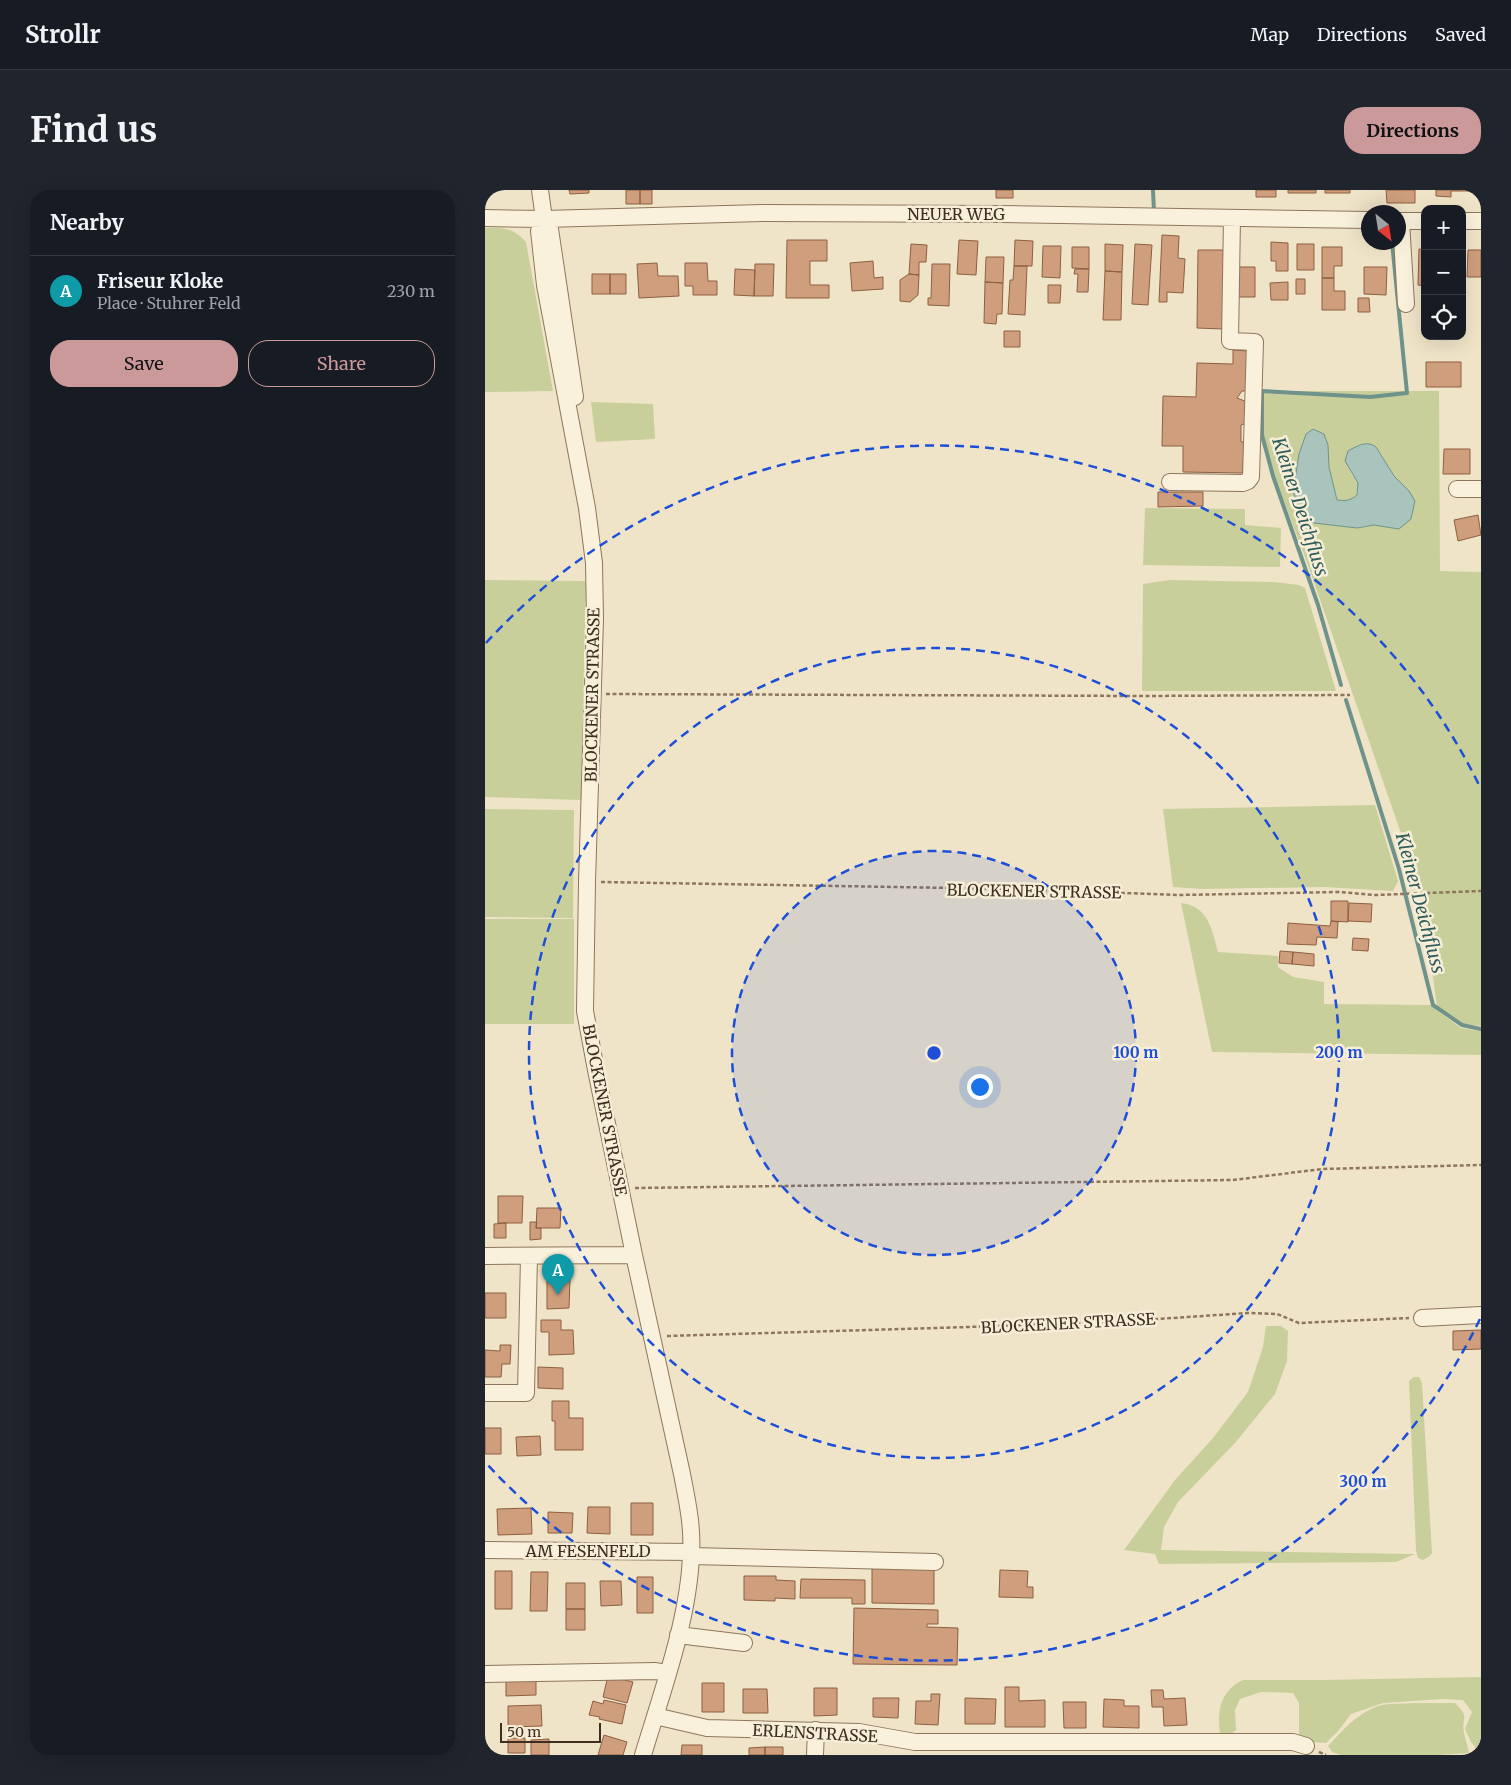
<!DOCTYPE html>
<meta charset="utf-8">
<style>
body{margin:0;font-family:Merriweather,serif;background:#20242c;color:#f1f3f6}
.controls{position:absolute;right:15px;top:15px;display:grid;overflow:hidden;border-radius:10px;box-shadow:0 5px 20px #0002}
.controls button{width:45px;height:45px;display:grid;place-items:center;padding:0;border:0;border-bottom:1px solid #363941;background:#171b24;color:#f1f3f6;font:25px sans-serif}
.compass{position:absolute;left:876px;top:15px;width:45px;height:45px;border-radius:50%;background:#171b24;box-shadow:0 5px 20px #0002;rotate:150deg}
.scale{position:absolute;left:15px;bottom:12px;width:101px;box-sizing:border-box;padding-left:5px;border:2px solid #3d2e20;border-top:0;font-size:14px;line-height:18px;white-space:nowrap;color:#3d2e20;-webkit-text-stroke:4px #f7eed8;paint-order:stroke}
.you{position:absolute;left:494px;top:896px;width:18px;height:18px;margin:-12px;border:4px solid #fff;border-radius:50%;background:#1a73e8;box-shadow:0 0 0 8px #1a73e833}
.badge{display:grid;place-items:center;width:32px;height:32px;border-radius:50%;background:#cc999b;color:#fff;font-size:16px;font-weight:700}
.pin{position:absolute;translate:-50% -41px;filter:drop-shadow(0 1px 2px #0008)}
.pin::after{content:'';position:absolute;top:26px;width:18px;height:15px;background:inherit;clip-path:polygon(0 0,100% 0,50% 100%)}
.list{margin:0;padding:0;list-style:none}
h2{display:flex;justify-content:space-between;align-items:center;height:65px;margin:0;padding:0 20px;font-size:21px}
h2 small{font-size:16px;font-weight:400;color:#9ea1a6}
.list li{display:grid;grid-template-columns:32px 1fr auto;gap:15px;align-items:center;box-sizing:border-box;height:70px;padding:0 20px;border-top:1px solid #363941}
.list b{display:block;font-size:19px;white-space:nowrap}
.list p{margin:0;font-size:16px;white-space:nowrap;color:#9ea1a6}
.list em{font-size:16px;font-style:normal;color:#9ea1a6}
.actions{display:flex;gap:10px;padding:15px 20px}
.actions a{flex:1;padding:11px 0;border:1px solid #cc999b;border-radius:20px;text-align:center;font-size:18px;color:#cc999b}
.actions .main{background:#cc999b;color:#111}
.icon{flex:none;width:28px;height:28px;fill:none;stroke:currentColor;stroke-width:2;stroke-linecap:round;stroke-linejoin:round}
.map{position:relative;flex:none;width:996px;height:1565px;overflow:hidden;border-radius:20px}
header{display:flex;align-items:center;gap:30px;box-sizing:border-box;height:70px;padding:0 25px;background:#171b24;border-bottom:1px solid #363941}
header strong{font-size:24px}
nav{display:flex;gap:28px;margin-inline-start:auto;font-size:18px}
.intro{display:flex;align-items:center;justify-content:space-between;box-sizing:border-box;height:120px;padding:0 30px}
h1{margin:0;font-size:35px}
.button{padding:12px 22px;border-radius:20px;background:#cc999b;color:#111;font-size:18px;font-weight:700}
main{display:flex;gap:30px;padding:0 30px}
aside{flex:1;background:#171b24;border-radius:20px;box-shadow:0 5px 20px #0002}
.map>svg:first-child{display:block}
</style>
<header>
<strong>Strollr</strong>
<nav><a>Map</a><a>Directions</a><a>Saved</a></nav>
</header>
<div class="intro"><h1>Find us</h1><a class="button">Directions</a></div>
<main>
<aside>
<h2>Nearby<small></small></h2>
<ul class="list">
<li><span class="badge" style="background:#0f9aa8">A</span><div><b>Friseur Kloke</b><p>Place · Stuhrer Feld</p></div><em>230 m</em></li>
</ul>
<div class="actions"><a class="main">Save</a><a>Share</a></div>
</aside>
<div class="map">
<svg width="996" height="1565" viewBox="0 0 996 1565">
<rect width="100%" height="100%" fill="#f0e4c8"/>
<path fill="#c9cf9b" fill-rule="evenodd" d="M0,38C19,38 27,37 41,52L68,201L0,202Z
M772,201H954L955,381L996,382V836L977,834L952,816L936,701L823,375L775,248ZM829,239L843,255L844,277L852,310C860,311 865,311 872,305L873,293L865,281L891,257L909,286L924,301L914,339L889,335L872,338L808,302C812,282 811,251 829,239Z
M106,212L168,214L170,249L111,252Z
M660,318L760,319V335L796,338L795,377L658,375Z
M0,390L101,391L96,610L0,607Z
M684,390L789,392L814,395L820,398L851,501H657L658,394Z
M890,615L913,691L908,701L839,697L718,699L688,697L678,619Z
M0,619L89,620L88,728L0,727Z
M696,713C723,716 727,739 733,762L793,766V777L808,787L839,792V814L948,815L950,819L976,838L996,841V865L727,862Z
M0,729H89V834H0Z
M781,1136H796L803,1141L802,1171L790,1204L750,1253L693,1312L679,1337L676,1360L930,1364L911,1372L674,1374L670,1364L639,1360L690,1290L728,1248L763,1202L778,1157Z
M929,1187H934L937,1193L947,1363L945,1366L938,1370L933,1368L931,1360L924,1191Z
M996,1487V1562H994L986,1552L980,1539L987,1522L978,1510L958,1509L898,1513L866,1524L854,1540L841,1553L827,1552L814,1548V1513L808,1503L776,1502L755,1509L750,1520L751,1540L742,1547L735,1544C732,1521 735,1501 758,1490H836Z
M929,1513H970C986,1529 976,1526 979,1543C980,1549 983,1556 984,1563L954,1565H856L847,1562L843,1556C858,1540 874,1521 897,1515C907,1513 919,1514 929,1513Z"/>
<path fill="#a9c4bc" stroke="#6f938a" d="M828,239L839,244L843,255L844,277L852,310C860,311 865,311 872,305L873,293L860,271L863,261C872,256 882,250 891,257L909,286L924,301L930,311L926,329L914,339L889,335L872,338L829,333L817,323L808,302L814,264L821,244Z"/>
<g fill="none" stroke-linecap="round" stroke-linejoin="round">
<path stroke="#6f938a" stroke-width="4" d="M668,0L669,22
M856,495L833,415L788,286L777,245V201L885,207L922,203L907,52
M861,510L914,679L948,815L977,835L996,839"/>
</g>
<path fill="#cf9f7d" stroke="#8d5f41" d="M84,0H104V3L85,4Z
M141,0H155V14H141Z
M155,0H167V14H155Z
M511,0H528V8H511Z
M771,0H791V7H771Z
M803,0H831V3H803Z
M840,0H865V3H840Z
M901,0H930V13H902Z
M951,0H984V1H966V7L951,6Z
M677,45L694,46L693,68L700,69L698,103L682,102V112H674Z
M302,50H342V71H325V95H344V108H301Z
M474,50L493,51L491,85L472,84Z
M530,50L548,51L547,76H529Z
M786,52L803,53V81H791V71H786Z
M426,54L442,55L441,72H434V85L424,84Z
M620,54L638,55L637,82L620,81Z
M650,54L667,55L663,115L647,114Z
M812,54H829V80H812Z
M558,56H576L575,88L557,87Z
M587,57H604V79L587,78Z
M837,57H857V76H849V88H837Z
M934,59L940,60V96L933,95Z
M713,60H739L738,139L712,138Z
M983,60H996V87H982Z
M501,67H519L518,93L500,92Z
M388,71L389,88L398,87V99L367,101L365,73Z
M172,73L173,86H193L194,106L154,108L152,74Z
M200,73H222L223,91H232V105H208V96H200Z
M270,74H289L288,106H269Z
M447,74H465L464,116L443,115V108H446Z
M529,76H542L540,125L523,124L525,90H528Z
M750,77H770V107H750Z
M879,77H902L901,105L879,104Z
M250,79L270,80L269,106L249,105Z
M590,79H604L603,102H592L593,84H589Z
M620,81L637,82L636,130H618Z
M107,84H125V104H107Z
M125,84H141V104H125Z
M424,84L434,85L433,105L425,112L415,111V90Z
M837,88H849V101H860V120H837Z
M811,89H820V104H811Z
M500,92L518,93L517,124H512L511,134L499,133Z
M803,92V110H786L785,93Z
M563,95H576L575,113H563Z
M873,108H884L885,122H873Z
M519,141H535V157H519Z
M748,160L763,161L767,201H757L752,208L765,213L762,233L756,235V252H759L758,283L698,282V256H677L678,206L711,207L712,173L748,174Z
M941,172H976V197H941Z
M959,259H985V284H958Z
M673,302H718V316L673,317Z
M993,325L996,345L973,351L969,330Z
M846,711H863V732L846,731Z
M864,713L887,714L886,732L863,731Z
M846,731L853,732L852,748L832,747L831,755L802,754L803,733L845,736Z
M868,748L884,749L883,761L867,760Z
M795,761L808,762L807,774L794,773Z
M808,762L829,764V776L807,774Z
M13,1006H38L37,1033H13Z
M52,1018H76L75,1038H51Z
M45,1032H52L51,1038H56V1049L45,1050Z
M21,1033V1048H9V1034Z
M85,1090L84,1118L62,1119V1091Z
M0,1103H21V1128H0Z
M56,1130H76V1140H88L89,1164L64,1165V1142H56Z
M996,1140V1159L968,1160V1141Z
M15,1155H26L25,1174H17L16,1187H0V1160L15,1161Z
M53,1177L78,1178V1199L53,1198Z
M67,1211H84V1228H98V1260H70V1231H67Z
M0,1238H16V1264H0Z
M55,1246L56,1265L32,1266L31,1247Z
M146,1313H168V1345H146Z
M103,1317H125V1344L102,1343Z
M46,1318L47,1344L13,1345L12,1319Z
M63,1322L88,1323L87,1343H63Z
M387,1375H449V1414L387,1413Z
M515,1380L543,1381L542,1397H548V1408L514,1407Z
M10,1381H27V1419H10Z
M46,1382H63L62,1421H45Z
M259,1386H291V1390L310,1391V1409L290,1408V1411L259,1410Z
M152,1387H168V1423H152Z
M316,1389L380,1390V1414H367V1408H315Z
M115,1391H136L137,1415L116,1416Z
M81,1393H100V1419H81Z
M369,1418L453,1420V1434H442V1437L473,1438L472,1475L368,1474Z
M81,1419H100V1440H81Z
M123,1486L148,1492L142,1513L118,1507Z
M51,1489V1505L21,1506V1490Z
M217,1493H239V1522H217Z
M520,1497H534V1511L560,1510V1537H520Z
M329,1498H352V1525L329,1526Z
M258,1499H282L283,1523H258Z
M666,1500H678L679,1509L700,1508L702,1535L679,1536L678,1517H667Z
M446,1504H455L453,1535L430,1534L431,1511H446Z
M388,1508H414L413,1528L388,1527Z
M480,1508L511,1509L510,1534H480Z
M619,1509L639,1510V1516H654V1538L618,1537Z
M119,1510L141,1515L137,1534L114,1529L115,1527L104,1525L108,1511L118,1514Z
M578,1512H601V1538H579Z
M56,1515L57,1536L23,1537V1516Z
M119,1545L142,1552L138,1565H113Z
M23,1548H40V1563H23Z
M64,1549V1565H46V1550Z
M197,1555H217V1565H196Z
M280,1557H298V1565H280Z
M280,1557V1565H264V1558Z"/>
<g fill="none" stroke-linecap="round" stroke-linejoin="round">
<g stroke="#8d765c" stroke-width="18">
<path id="minor" d="M55,0L59,29L65,39L90,207
M0,28L59,29L277,23L515,24L884,30
M59,29L54,41L60,95L102,318L109,373L110,429L102,692L100,821L111,880L149,1065L197,1284C202,1310 208,1337 206,1364C204,1429 177,1502 158,1565
M914,31H940
M916,31L921,114
M977,31H996
M685,292L758,293L763,291L766,287L770,152L745,151L747,28
M972,299H996
M0,1066L149,1065
M937,1128L996,1125
M0,1203H41L44,1066
M0,1360L207,1362
M206,1366L450,1372
M193,1445L259,1453
M0,1484L171,1481L182,1483
M170,1526L222,1538L374,1542L430,1552H808L821,1556
M330,1565L331,1540"/>
</g>
<path stroke="#8d765c" stroke-width="2.5" stroke-dasharray="4 2.5" stroke-linecap="butt" d="M121,504L658,506L865,505
M116,692L528,699L694,705L854,702L890,705L996,701
M150,998L748,990L837,979L996,975
M182,1146L484,1137L642,1131L763,1123L792,1124L814,1133L924,1128
M834,1562L841,1565"/>
<use href="#minor" stroke="#faf1dc" stroke-width="16"/>
</g>
<circle cx="449" cy="863" r="202" fill="#1d4ed8" fill-opacity=".12"/>
<g fill="none" stroke="#1d4ed8" stroke-width="2.5" stroke-dasharray="9 6">
<circle cx="449" cy="863" r="202"/>
<circle cx="449" cy="863" r="405"/>
<path d="M995 1129A607 607 0 0 1 1 1273M1 453A607 607 0 0 1 995 597"/>
</g>
<g text-anchor="middle" stroke-width="5" stroke-linejoin="round" paint-order="stroke">
<g font-size="16" fill="#3d2e20" stroke="#f7eed8">
<text x="471" y="30">NEUER WEG</text>
<text transform="translate(107 505) rotate(-89)" y="6">BLOCKENER STRASSE</text>
<text transform="translate(549 701) rotate(1)" y="6">BLOCKENER STRASSE</text>
<text transform="translate(120 920) rotate(79)" y="6">BLOCKENER STRASSE</text>
<text transform="translate(583 1133) rotate(-3)" y="6">BLOCKENER STRASSE</text>
<text x="103" y="1367">AM FESENFELD</text>
<text transform="translate(330 1543) rotate(3)" y="6">ERLENSTRASSE</text>
</g>
<g font-size="18" font-style="italic" fill="#2f5d5a" stroke="#f7eed8">
<text transform="translate(815 317) rotate(72)" y="6">Kleiner Deichfluss</text>
<text transform="translate(935 713) rotate(75)" y="6">Kleiner Deichfluss</text>
</g>
</g>
<circle cx="449" cy="863" r="8" fill="#1d4ed8" stroke="#f7eed8" stroke-width="2.5"/>
<g font-size="15" text-anchor="middle" font-weight="bold" fill="#1d4ed8" stroke="#f7eed8" stroke-width="5" stroke-linejoin="round" paint-order="stroke">
<text x="651" y="868">100 m</text>
<text x="854" y="868">200 m</text>
<text x="878" y="1297">300 m</text>
</g>
</svg>
<div class="controls">
<button>+</button>
<button>−</button>
<button><svg class="icon" aria-label="locate" viewBox="0 0 24 24"><circle cx="12" cy="12" r="6"/><path d="M12 2v4M12 18v4M2 12h4M18 12h4"/></svg></button>
</div>
<svg class="compass" viewBox="-18 -18 36 36"><path d="M0-13l5 13h-10z" fill="#e53935"/><path d="M0 13l5-13h-10z" fill="#9ea1a6"/></svg>
<div class="scale">50 m</div>
<div class="you"></div>
<div class="pin badge" style="left:73px;top:1105px;background:#0f9aa8">A</div>
</div>
</main>
